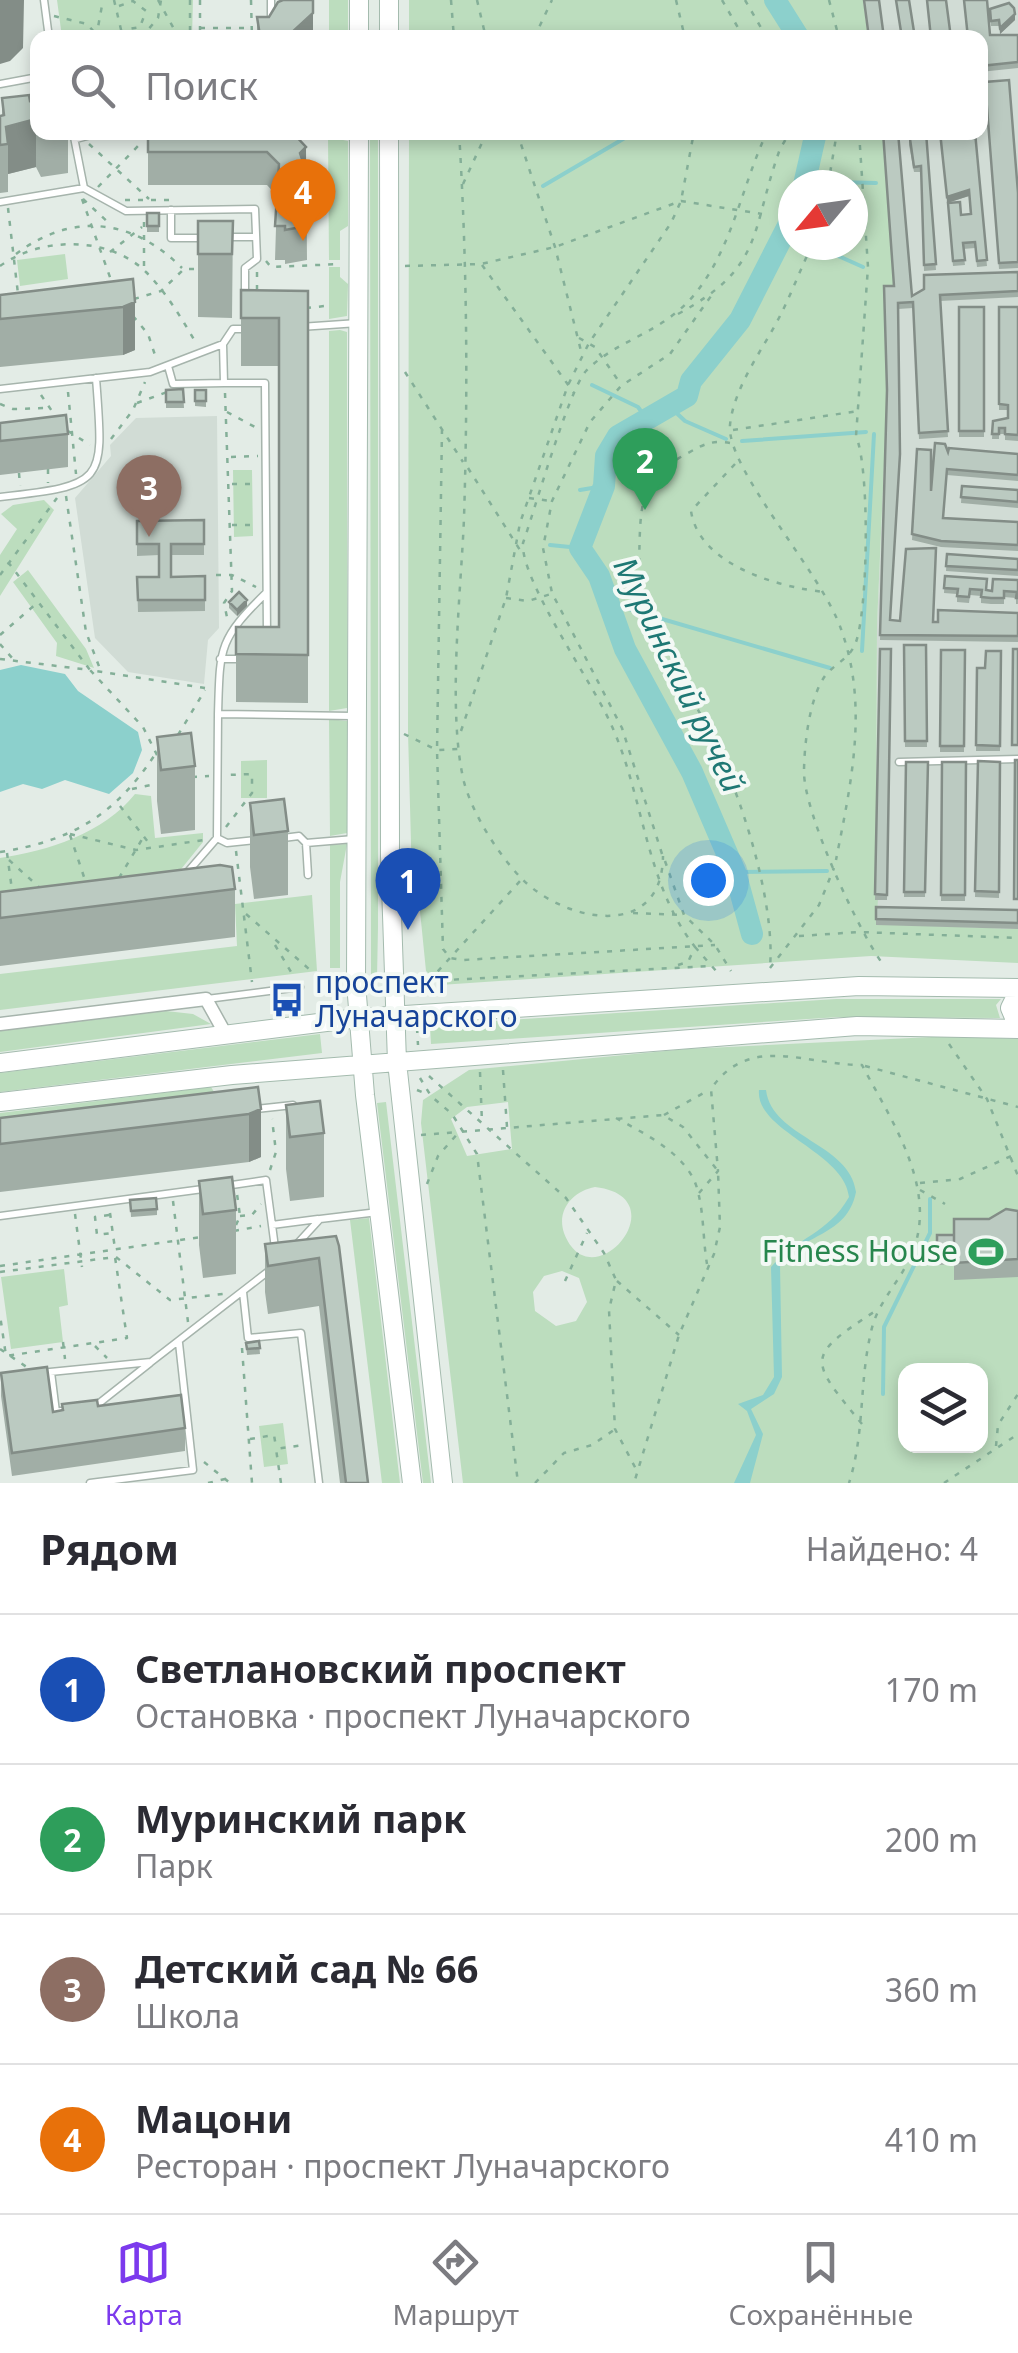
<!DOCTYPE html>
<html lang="ru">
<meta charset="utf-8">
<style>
body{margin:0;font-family:"Noto Sans",sans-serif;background:#f7f7f7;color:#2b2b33}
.controls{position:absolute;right:30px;bottom:30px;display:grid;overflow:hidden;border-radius:20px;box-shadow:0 5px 15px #0003}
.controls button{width:90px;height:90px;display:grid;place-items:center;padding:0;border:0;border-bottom:2px solid #e1e1e2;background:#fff;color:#2b2b33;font:50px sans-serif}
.compass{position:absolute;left:778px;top:170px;width:90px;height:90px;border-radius:50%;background:#fff;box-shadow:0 5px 15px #0003;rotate:241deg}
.you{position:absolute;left:708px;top:880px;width:35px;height:35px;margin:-25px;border:8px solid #fff;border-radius:50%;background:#1a73e8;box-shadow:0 0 0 15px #1a73e833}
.badge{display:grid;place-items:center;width:65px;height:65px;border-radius:50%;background:#7c3aed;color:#fff;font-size:32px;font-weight:700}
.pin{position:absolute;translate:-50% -82px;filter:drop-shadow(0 2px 5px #0008)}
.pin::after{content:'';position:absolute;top:52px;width:35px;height:30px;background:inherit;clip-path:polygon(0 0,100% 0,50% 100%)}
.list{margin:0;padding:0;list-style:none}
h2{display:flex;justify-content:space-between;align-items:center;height:130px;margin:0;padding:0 40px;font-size:42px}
h2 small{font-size:32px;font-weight:400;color:#7c7c81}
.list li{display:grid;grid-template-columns:65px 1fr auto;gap:30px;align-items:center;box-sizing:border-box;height:150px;padding:0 40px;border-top:2px solid #e1e1e2}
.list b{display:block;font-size:38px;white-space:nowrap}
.list p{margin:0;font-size:32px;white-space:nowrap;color:#7c7c81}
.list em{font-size:32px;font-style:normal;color:#7c7c81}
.icon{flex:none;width:55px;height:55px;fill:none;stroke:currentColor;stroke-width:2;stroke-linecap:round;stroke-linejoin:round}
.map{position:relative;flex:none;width:1018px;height:1483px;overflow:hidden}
.search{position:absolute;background:#fff;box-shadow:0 5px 15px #0003;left:30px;right:30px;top:30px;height:110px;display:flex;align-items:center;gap:25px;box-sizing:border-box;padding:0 35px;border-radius:20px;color:#7c7c81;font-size:38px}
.sheet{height:730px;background:#fff}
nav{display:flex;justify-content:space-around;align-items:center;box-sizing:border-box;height:140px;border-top:2px solid #e1e1e2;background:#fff;font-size:28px;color:#7c7c81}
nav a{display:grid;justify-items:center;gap:5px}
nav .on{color:#7c3aed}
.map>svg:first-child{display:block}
</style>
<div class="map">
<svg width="1018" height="1483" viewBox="0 0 1018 1483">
<rect width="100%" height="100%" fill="#e3ece6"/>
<path fill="#d1dcd5" d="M863,0H1018V929L876,925L877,625L887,396L883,133L980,132V38L868,37Z
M217,416L219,628L208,640L204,684L128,672L95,638L75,498L111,456L110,445L136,418Z"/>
<path fill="#bcddbe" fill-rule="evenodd" d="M57,0H193L192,37H62Z
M329,0H348V37H329Z
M409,0H863L868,37H409Z
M370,133H378V927L377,978H371Z
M409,133H883L894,292L884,293L887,396L877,625L876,862L880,874L876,924L1018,929V963L871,956L440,985L426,971L420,911L412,880L408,732ZM793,185H853V245H793Z
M328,137L348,141V226L340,231V260H329Z
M65,254L68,279L20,286L17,260Z
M329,267H340V277L348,284L347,316L329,319Z
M340,330L347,332V708L329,711V331Z
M233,470H252L253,536L234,537Z
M44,500L54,510L0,596V555L17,529L1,514L13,505Z
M28,570L86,649L94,668L56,656L57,643L13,582Z
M329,719L347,721V833L330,836Z
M267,760V798H241V761Z
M135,794L151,796L155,838L203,833V842L165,889L0,911V858C48,851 104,833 135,794Z
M347,844L340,882V968H330V845Z
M312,895L317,971L0,1010V974L237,946L235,904Z
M836,999H1001L996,1005L1000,1018L839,1017L431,1044L430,1025Z
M166,1011L193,1014L211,1024L0,1052V1031Z
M320,1034L322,1053L0,1092V1073Z
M952,1036L1018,1039V1483H463L421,1123L423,1100L469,1070L686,1049ZM508,1102L512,1149L467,1156L451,1119L467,1107ZM595,1187C681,1197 591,1304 564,1233C556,1209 574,1191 595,1187ZM562,1271L579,1278L587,1302L576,1321L556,1326L535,1311L533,1292L544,1276ZM906,1370H980V1446H906Z
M211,1087L216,1095L0,1134V1113Z
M386,1102L431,1483H423L377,1103Z
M369,1218L400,1483H382L350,1220Z
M64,1269L68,1305L59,1307L63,1342L11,1349L1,1277Z
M283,1423L288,1464L264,1467L259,1426Z"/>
<path fill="#8cd0cc" d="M21,665L65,674L78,691L138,732L142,750L133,773L109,794L65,780L42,789L23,784L0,792V670Z
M759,1090H766C772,1138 850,1143 856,1192C847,1237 802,1233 780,1265L782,1377L774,1394L751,1409L763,1434L750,1483H734L756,1435L747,1411L738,1404L763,1395L774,1377L771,1267C797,1237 828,1234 849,1197C845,1152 755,1131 759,1090Z"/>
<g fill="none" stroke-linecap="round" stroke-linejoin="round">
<path stroke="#8cd0cc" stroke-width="4" d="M776,3L781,0
M837,182L876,183
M804,183H824
M543,186L635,132
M782,232L793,237
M816,246L863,267
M592,385L638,407L646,418
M669,406L685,421L726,439
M742,441L866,432
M580,490L604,486
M550,545L580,548
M605,602L636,611
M645,614L830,668
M862,651L874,434
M735,872L827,871
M883,1394L884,1327L930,1233V1199"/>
<path stroke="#8cd0cc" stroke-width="22" d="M775,0L799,38
M804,185L816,132
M752,934L735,872L692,772L625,649L599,576L580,548L604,486L606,456L618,436L687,396L691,381L740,320L793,216"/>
<g stroke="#a6b4ac" stroke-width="9">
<path id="service" d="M44,0L49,38
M271,0V19
M0,84L38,77
M285,135L358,134
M76,139L95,134L153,135
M84,188L126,211L255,209L257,259L245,268V294
M0,202L84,188L73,132
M171,210V238H206
M224,237H256
M300,327L358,323
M248,329H233L223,344L224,383H265L267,633
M168,366L173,384L224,383
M0,389L150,372L223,344
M0,497C107,485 104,483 96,378
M266,593C218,640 220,648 218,714L352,716
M220,659H242
M218,714L217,838L227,843L256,840
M899,762L1018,759
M283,838L299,836L306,843L308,875
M306,843L354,839
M185,875L217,838
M207,999L300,987
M256,1109L293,1105
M225,1186L266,1180L272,1225L318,1219
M0,1216L203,1189
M272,1225L275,1248
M297,1244L320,1219L378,1212
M243,1292L248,1338L301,1333L319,1483
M51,1372L56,1412L61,1411
M40,1373L151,1362L270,1270
M93,1408L150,1363
M90,1483L193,1470L179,1343"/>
</g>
<g stroke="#a6b4ac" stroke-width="15">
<path id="minor" d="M0,1024L206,999L226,1035"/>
</g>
<g stroke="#a4bbae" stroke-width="20">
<path id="secondary" d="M359,0V38
M389,38V0
M359,132L356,983L365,1095L412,1483
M389,132L390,856L397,1062L443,1483
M1018,992L1010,1008L1018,1027
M0,1063L358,1018L859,986L1018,988
M0,1102L232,1075L857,1026L1018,1029"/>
</g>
<path stroke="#84af98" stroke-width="2.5" stroke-dasharray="5 8" stroke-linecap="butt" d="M114,0L123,38
M158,0L179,38
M190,0V38
M200,0V38
M251,0L252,38
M451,0L454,38
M477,0L486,38
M676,0L685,38
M722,0L744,38
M745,0L767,38
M829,0L839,38
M119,6L133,1L146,11L140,27L124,30
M54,16L87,24L96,34
M200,28H251
M96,38L103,0
M141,38L158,18L161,0
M215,38L242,37
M534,38L552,0
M459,132C467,261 468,389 464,518C461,592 447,712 464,782C473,815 498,854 522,879C565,922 662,942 663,856
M517,132L555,247L581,351
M859,132L868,267L856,436C870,469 868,608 856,642C850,659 835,663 825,676C809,698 804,747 804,773C805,815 857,928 882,963
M89,144L149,199
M463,184L487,132
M828,185L837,132
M98,187L138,146
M82,199L111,280
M83,199L110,224
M125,200H172
M8,208L18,294
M144,222V269
M812,245C801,268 792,292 781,314C764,348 734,386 730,425C726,469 822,573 841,629C869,706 851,783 836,860
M110,252L142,227
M16,254C73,211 133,219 182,268
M266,261L271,267L341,264
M482,265L574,393
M0,266C40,237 108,235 146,272C166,292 182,319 196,343
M405,266L481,264L555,247L681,201L762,214
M257,272V289
M134,299L161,291L184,269H201
M306,308L325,306
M678,314C765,267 750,232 780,149L790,132
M133,316L148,334L157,361
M579,338L595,347L620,383
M405,372L463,462
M68,392L76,474
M225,393L232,591L224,603L228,622
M41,395L56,417
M137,403L167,392
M0,404L13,409L47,408
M227,412L255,427
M442,429L437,750L443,949L450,958L463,960L715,945
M733,430L858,411
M68,431L90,445
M111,439L133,410L145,382
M730,443C712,440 704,444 688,453C636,480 641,509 639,562C638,580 635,597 640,615C649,650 677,675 695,705C733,767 776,895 770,967
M231,457L258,456
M735,464L691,511C699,565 778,587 824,592
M468,468L520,550
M48,469V483
M19,473L20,486
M232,484H254
M66,496L86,632L100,669
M529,498L551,501
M232,525H254
M8,562L90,670L211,689
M0,575L57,498
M216,575H232L256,587
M506,598L528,601L551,594
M0,635L37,603
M0,644L13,659
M0,659L90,670L143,727L158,757
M461,731L506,598L520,523L568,385L589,343L671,223L681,201L694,132
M404,734L437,750L458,749
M178,735L205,690
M192,777L209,776
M132,789L160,783
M120,806L152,847
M226,827L252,793V774L227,775
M70,834L136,850L204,840
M70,835L85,880
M236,851L252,982
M0,852C71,841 114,816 154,756
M7,853L12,890
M662,854L622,728L552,593L543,548L552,501L590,422L621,386L670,354L711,296
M9,860L40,888
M665,861L684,915L715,945L731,971
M407,876L408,899
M119,878L144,836
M633,913L684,915
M246,914L317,976
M410,919L439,883
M799,936L859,932L1018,938
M275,945L294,977
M695,947L717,972
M678,965L688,962L695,947C644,882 644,793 609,720C591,681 520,579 523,543C534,512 569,389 586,371C619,337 667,334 701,286C734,240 743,183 767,132
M770,968L819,905L834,868
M428,981L711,966
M429,981L521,880
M417,1028L418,1045
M949,1044L987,1099L1018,1176
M865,1066L1018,1107
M503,1070L507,1127
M480,1072L482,1123
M429,1076L566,1198L604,1253L616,1280L609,1310L615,1429L637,1471
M420,1078L431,1096L452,1114L477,1154L518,1483
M417,1090L429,1095
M664,1115L709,1090
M616,1118C645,1134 690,1155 698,1192C704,1215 703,1241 707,1264
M421,1135L458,1132
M270,1170L276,1152L272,1119
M920,1183L960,1179L1018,1153
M427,1184L438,1156L459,1132L663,1115L683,1127L718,1171L720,1227L714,1254L679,1335L634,1483
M920,1190L945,1204
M699,1193L718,1171L711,1089C749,1033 806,1065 862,1065C892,1122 941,1192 910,1258C898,1284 877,1303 871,1332C859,1382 865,1433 849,1483
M173,1201L188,1322
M110,1213L115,1249
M75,1214L82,1267
M109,1215L95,1217L97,1235L112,1233
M240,1216L252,1215L261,1204
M236,1225L240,1216L237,1194
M234,1231L261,1226
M116,1257L170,1300L223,1294
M0,1266L201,1237
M0,1272L115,1257L127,1338L6,1356L0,1315
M565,1281L587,1233
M617,1281L679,1335
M63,1342L65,1359
M95,1346L107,1358
M242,1348L252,1483
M0,1349L31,1370
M862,1424C808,1358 805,1357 877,1310
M250,1439L274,1435L276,1447
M996,1446L998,1425L1018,1394
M204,1462L230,1483
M208,1483L225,1479
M281,1483L276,1449L303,1445
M535,1483L564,1453L592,1445L614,1430
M944,1483L1018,1434"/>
<use href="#service" stroke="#fff" stroke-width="6"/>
<use href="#minor" stroke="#fff" stroke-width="12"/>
<use href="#secondary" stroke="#fff" stroke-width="18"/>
</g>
<path fill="#a1aea6" d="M990,9L1015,20L1000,34L999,26H991Z
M257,17H269L313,38H257Z
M990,35H1018V68L980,72V38Z
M985,82L1018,193V268L999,269Z
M2,98L30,101L38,100V132H68V173L41,177L36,167L8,174V192L0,193V116L2,115Z
M148,132L306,147L307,260L285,264V260H275L277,196L267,185H148Z
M909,132H926L936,270L924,271L921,172H914L909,145Z
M940,132H975L987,266L977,267L975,248L963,249L965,265L953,266L948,209L961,215L970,214L969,196L947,203Z
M147,213H159V232H147Z
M198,221H233L232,318L198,317Z
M1018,272V297L940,301L948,437L919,439L913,308L898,309L890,620L933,622L1018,613V642L880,640L887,393L893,286L912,296Z
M133,279L135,350L123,355L0,367V295Z
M241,290L308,291V703L236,702V627H279V366H241Z
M959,307H984V437H959Z
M999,307H1018V441L1005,440V434H999V439H992L993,421L1008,418V410H999Z
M183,389L184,408H166V390Z
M195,390H206V407L195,406Z
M0,423L68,434V467L0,475Z
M917,449L931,489L948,452L1018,454V481L947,475L943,518L1018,522V551L941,547L912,540Z
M962,486L1018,490V508L961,503Z
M204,520V555H171V577L205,576V611L138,612L137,577H159V555L137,556V521Z
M947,554L1018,559V576L946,571Z
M945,576L986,590L992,591L1018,580V604H1016V598L1004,597V604H991L981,603V596L970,595L969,603L957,602V594L944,593Z
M229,602L247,606L237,616L229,608Z
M904,645H926L927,747H905Z
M880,649H891L887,900H875Z
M941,650H965L964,752H940Z
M1001,651L1000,751H976L977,668H985Z
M157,737L195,766V830L161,834L157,801Z
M978,761L1000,762L999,898L975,897Z
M906,762H928L925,897H904Z
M942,762H966L965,901H941Z
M250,803L288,831V895L254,899L250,867Z
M235,889V937L0,966V892Z
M876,907L1018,910V929L876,925Z
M258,1087L261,1157L249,1162L0,1192V1118Z
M286,1105L324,1133V1197L290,1201L286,1169Z
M199,1181L236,1210V1274L203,1278L199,1245Z
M130,1200L157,1209V1215L131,1217Z
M1018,1211V1277L954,1280V1264L937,1265V1235H954L989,1219Z
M336,1236L368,1483H340L319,1306L268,1314L265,1292V1244Z
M259,1341L260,1354L247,1355L246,1343Z
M1,1373L53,1412L62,1410V1404L98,1406L185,1428V1451L12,1476L1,1396Z"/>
<path fill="#838d87" d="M0,0H24L23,48L10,61L0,64Z
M313,13V38H288V36Z
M1015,14V20L1000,34V28Z
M36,119V167L8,174V144L6,127Z
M306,147V181L300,153Z
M969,190V196L947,203V197Z
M135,302V350L123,355V307Z
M247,600V606L237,616V610Z
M261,1109V1157L249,1162V1114Z"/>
<path fill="#bbcac1" stroke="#838d87" stroke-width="2.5" d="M283,0H313V13L288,36H260L257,17H269L278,2Z
M864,0H879L884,38H869Z
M896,0H909L915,38H902Z
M927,0H946L951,38H931Z
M964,0H987L990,35H1018V62L980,66V38H968Z
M1009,3L1014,8L1015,14L1000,28L999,20L991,21L990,9Z
M1009,80L1018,193V262L999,263L985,82Z
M29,95L30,101L38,100V122L36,119L6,127L8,144L0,145V116L4,115L2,98Z
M148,132H292L306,147L300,153L306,171L307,226L285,230V226H275L279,164L267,152H148Z
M883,132H898L912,296L924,289V275L1018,272V291L940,295L948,431L919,433L913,302L898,303L900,454L890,620L900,621L906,549L936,548L933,622H938V610L1018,613V636L880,635L887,390L884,286H894Z
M909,132H926L936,264L924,265L921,166L914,167Z
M940,132H975L987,260L977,261L975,242L963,243L965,260L953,261L948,203L960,202L961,215L971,214L969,190L947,197Z
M147,213H159V226H147Z
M198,221H233L232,254H198Z
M133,279L135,302L123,307L0,319V295Z
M241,290L308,291V655L236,654V627H279V318H241Z
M959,307H984V431H959Z
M999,307H1018V435L1005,434V428H999V434H992L993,421L1008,418V405L999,404Z
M183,389L184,402H166V390Z
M195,390H206V401H195Z
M66,415L68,434L0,441V423Z
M935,443L945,444L948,452L949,448L1018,454V475L947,469L943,518L1018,522V545L941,541L912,534L917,449L931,450V491Z
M962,486L1018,490V502L961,497Z
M204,520V544H171V577L205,576V600H138L137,577H159V544H137V521Z
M947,554L1018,559V570L946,566Z
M945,576L987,579L986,590L992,591L993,579L1018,580V598H1016L1017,592L1004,591V598H991L981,597L982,590L970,589L969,597L957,596L958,589L944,588Z
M239,592L247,600L237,610L229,602Z
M904,645H926L927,741H905Z
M880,649H891L887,895L875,894Z
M1013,649H1018V745H1012Z
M941,650H965L964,746H940Z
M986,651H1001L1000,746L976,745L977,668H985Z
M191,733L195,766L161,770L157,737Z
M1015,760H1018V899H1014Z
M978,761L1000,762L999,892L975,891Z
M906,762H928L925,892H904Z
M942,762H966L965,895H941Z
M284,799L288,831L254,835L250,803Z
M220,865L232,867L235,889L0,918V892Z
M876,907L1018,910V923L876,919Z
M258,1087L261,1109L249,1114L0,1144V1118Z
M320,1101L324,1133L290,1137L286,1105Z
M232,1177L236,1210L203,1214L199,1181Z
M156,1198L157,1209L131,1211L130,1200Z
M1006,1209L1018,1211V1259L954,1263V1219H989Z
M937,1235H954V1259H937Z
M336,1236L339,1246L368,1483H346L319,1258L268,1266L265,1244Z
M259,1341L260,1348L247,1349L246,1343Z
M47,1367L53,1412L63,1410L62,1404L97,1400L98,1406L181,1395L185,1428L12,1453L1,1373Z"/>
<defs>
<g id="bus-bare" transform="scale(2.7)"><path d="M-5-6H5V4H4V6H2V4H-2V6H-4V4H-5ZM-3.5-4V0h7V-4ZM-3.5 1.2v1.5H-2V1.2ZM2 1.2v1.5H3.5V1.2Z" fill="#1a4fb4" stroke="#f3f9f5" stroke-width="2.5" paint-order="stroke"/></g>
<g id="stadium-bare" transform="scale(2.7)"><path d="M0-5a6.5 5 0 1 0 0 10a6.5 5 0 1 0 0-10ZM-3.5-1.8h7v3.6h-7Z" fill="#2e9e5b" stroke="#f3f9f5" stroke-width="2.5" paint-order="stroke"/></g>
</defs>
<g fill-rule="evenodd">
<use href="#bus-bare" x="287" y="1000"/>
<use href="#stadium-bare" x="986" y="1252"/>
</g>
<g text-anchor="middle" stroke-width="8" stroke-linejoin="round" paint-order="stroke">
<g font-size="30" fill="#164399" stroke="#f3f9f5" text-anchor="start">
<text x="315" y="993">проспект<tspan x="315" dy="34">Луначарского</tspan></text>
</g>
<g font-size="30" fill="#27864d" stroke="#f3f9f5" text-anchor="end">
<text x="958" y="1262">Fitness House</text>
</g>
<g font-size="32" font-style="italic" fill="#1e7874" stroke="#f3f9f5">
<text transform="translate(679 675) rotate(64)" y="11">Муринский ручей</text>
</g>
</g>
</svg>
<div class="controls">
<button><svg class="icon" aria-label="layers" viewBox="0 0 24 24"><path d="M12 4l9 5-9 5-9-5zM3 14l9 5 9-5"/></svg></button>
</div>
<svg class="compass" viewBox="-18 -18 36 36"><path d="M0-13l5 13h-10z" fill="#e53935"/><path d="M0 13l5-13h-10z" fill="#7c7c81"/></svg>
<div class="you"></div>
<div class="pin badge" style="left:408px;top:930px;background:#1a4fb4">1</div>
<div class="pin badge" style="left:645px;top:510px;background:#2e9e5b">2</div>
<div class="pin badge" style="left:149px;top:537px;background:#8d6e63">3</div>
<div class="pin badge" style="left:303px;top:241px;background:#e8710a">4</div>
<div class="search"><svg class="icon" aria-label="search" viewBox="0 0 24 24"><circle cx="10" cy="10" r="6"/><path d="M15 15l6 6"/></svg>Поиск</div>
</div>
<section class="sheet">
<h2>Рядом<small>Найдено: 4</small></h2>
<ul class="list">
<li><span class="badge" style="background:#1a4fb4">1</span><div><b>Светлановский проспект</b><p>Остановка · проспект Луначарского</p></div><em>170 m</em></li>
<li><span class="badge" style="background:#2e9e5b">2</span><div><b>Муринский парк</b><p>Парк</p></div><em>200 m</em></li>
<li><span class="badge" style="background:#8d6e63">3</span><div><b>Детский сад № 66</b><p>Школа</p></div><em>360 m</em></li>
<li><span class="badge" style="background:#e8710a">4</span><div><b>Мацони</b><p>Ресторан · проспект Луначарского</p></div><em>410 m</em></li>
</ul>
</section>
<nav>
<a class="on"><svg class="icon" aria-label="map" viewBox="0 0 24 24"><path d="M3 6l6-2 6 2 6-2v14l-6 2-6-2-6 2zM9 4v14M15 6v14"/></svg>Карта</a>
<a><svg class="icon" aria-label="directions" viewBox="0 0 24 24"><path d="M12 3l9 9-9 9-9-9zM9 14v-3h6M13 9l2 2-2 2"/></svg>Маршрут</a>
<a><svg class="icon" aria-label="saved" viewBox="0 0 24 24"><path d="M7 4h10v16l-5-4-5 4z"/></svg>Сохранённые</a>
</nav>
